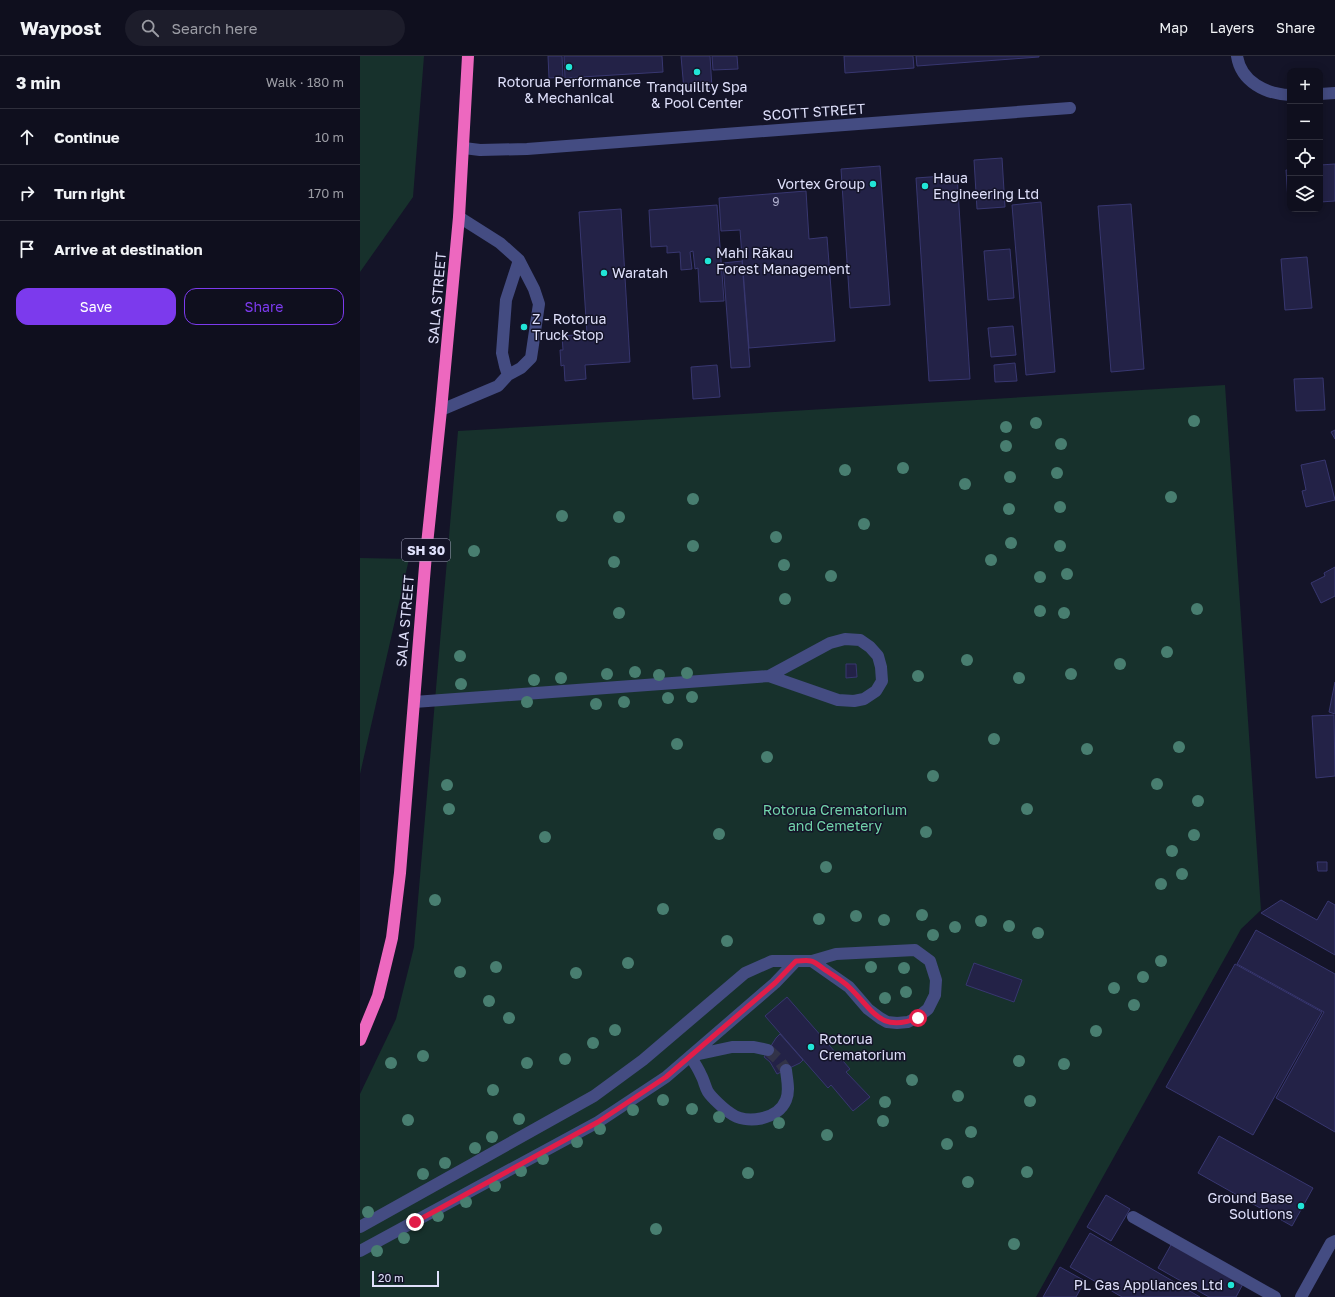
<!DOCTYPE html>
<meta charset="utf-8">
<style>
body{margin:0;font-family:"Golos Text",sans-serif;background:#1d1d2b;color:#f1f3f6}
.controls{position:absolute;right:12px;top:12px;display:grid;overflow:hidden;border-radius:8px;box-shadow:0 2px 10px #0003}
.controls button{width:36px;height:36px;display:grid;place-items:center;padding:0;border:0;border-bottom:1px solid #2f2f3c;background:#0f0f1e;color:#f1f3f6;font:20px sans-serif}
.scale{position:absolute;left:12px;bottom:10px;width:67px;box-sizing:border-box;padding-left:4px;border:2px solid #dfe0fb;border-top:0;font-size:11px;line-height:14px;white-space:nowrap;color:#dfe0fb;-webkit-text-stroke:3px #141428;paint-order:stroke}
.stop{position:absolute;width:12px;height:12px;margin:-9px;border:3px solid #e11d48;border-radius:50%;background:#fff}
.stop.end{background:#e11d48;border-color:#fff;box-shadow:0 1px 4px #0008}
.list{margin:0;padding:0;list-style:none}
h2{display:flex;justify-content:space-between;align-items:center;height:52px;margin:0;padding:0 16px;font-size:17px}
h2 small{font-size:13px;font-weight:400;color:#9b9ca4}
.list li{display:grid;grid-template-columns:26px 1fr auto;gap:12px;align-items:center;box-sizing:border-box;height:56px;padding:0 16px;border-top:1px solid #2f2f3c}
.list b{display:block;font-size:15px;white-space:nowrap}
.list em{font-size:13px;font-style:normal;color:#9b9ca4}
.actions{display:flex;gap:8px;padding:12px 16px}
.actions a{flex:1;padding:9px 0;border:1px solid #7c3aed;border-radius:12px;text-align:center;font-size:14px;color:#7c3aed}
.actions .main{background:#7c3aed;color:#fff}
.icon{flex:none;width:22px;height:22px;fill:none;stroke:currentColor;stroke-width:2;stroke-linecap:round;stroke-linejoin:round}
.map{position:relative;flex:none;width:975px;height:1241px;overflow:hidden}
header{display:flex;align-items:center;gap:24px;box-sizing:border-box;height:56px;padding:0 20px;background:#0f0f1e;border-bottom:1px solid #2f2f3c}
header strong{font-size:19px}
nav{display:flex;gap:22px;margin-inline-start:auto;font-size:14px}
.search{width:280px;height:36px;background:#1d1d2b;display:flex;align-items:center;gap:10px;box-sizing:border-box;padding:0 14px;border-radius:22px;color:#9b9ca4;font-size:15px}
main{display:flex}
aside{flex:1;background:#0f0f1e}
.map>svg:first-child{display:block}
</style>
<header>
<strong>Waypost</strong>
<div class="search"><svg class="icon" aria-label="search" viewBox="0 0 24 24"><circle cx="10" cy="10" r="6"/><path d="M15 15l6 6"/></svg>Search here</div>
<nav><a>Map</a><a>Layers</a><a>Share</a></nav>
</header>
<main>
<aside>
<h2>3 min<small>Walk · 180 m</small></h2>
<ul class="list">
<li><svg class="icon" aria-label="ahead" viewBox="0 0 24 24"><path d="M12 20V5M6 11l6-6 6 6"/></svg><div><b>Continue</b></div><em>10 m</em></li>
<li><svg class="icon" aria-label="right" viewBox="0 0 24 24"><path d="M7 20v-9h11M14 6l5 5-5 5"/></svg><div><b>Turn right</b></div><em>170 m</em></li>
<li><svg class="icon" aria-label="arrive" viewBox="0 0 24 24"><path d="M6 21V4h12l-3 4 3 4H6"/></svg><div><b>Arrive at destination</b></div></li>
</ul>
<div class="actions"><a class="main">Save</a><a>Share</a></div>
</aside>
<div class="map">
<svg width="975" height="1241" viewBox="0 0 975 1241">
<rect width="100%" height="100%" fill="#141428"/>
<path fill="#17312c" d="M0,0H64L53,141L0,216Z
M865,329L901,854L881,873L676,1241H0V1038L36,963L54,891L98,375Z
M0,502L49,503L0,718Z"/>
<path fill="#232247" stroke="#383770" d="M188,0H202L203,21L189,22Z
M204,0H302L303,16L205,22Z
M321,0H350L352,32L324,34Z
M352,0H377L378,13L353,14Z
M484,0H553L554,12L485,17Z
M556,0H679V1L557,10Z
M642,102L645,151L617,153L614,104Z
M975,108V145L960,146V109Z
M520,110L530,249L490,252L481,113Z
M926,114H930V144L928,145Z
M597,119L610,323L569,325L556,122Z
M446,135L449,183L467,181L475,285L389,292L380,174L361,175L359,142Z
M681,146L695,316L666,319L652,149Z
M771,148L784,313L751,316L738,150Z
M357,149L364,245L340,246L338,212L335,213L333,195L330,196L332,213L321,214L320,196L307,197V190L291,191L289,154Z
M261,153L270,306L225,309L226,323L205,325L204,309L201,310L200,294H203L202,280L227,278L219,156Z
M650,193L654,242L628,244L624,195Z
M947,201L952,252L925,254L921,203Z
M382,205L390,311L371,312L363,207Z
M653,270L656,299L631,301L628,272Z
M655,307L657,325L635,326L634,309Z
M357,309L360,341L333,343L331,311Z
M963,322L965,354L936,355L934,323Z
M975,374V383L971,376Z
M965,404L975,444L946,451L942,435L946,434L941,409Z
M975,511V540L961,547L951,527L965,520L964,517Z
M486,608H496L497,621L486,622Z
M975,626V658L969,656Z
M974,659L975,720L956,722L952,660Z
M957,806H967V815H958Z
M921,844L957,864L968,845L975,849V899L901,857Z
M896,874L975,918V1076L916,1042L964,956L877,908Z
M614,907L662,924L654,946L606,929Z
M875,908L962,956L893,1079L806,1031Z
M427,941L490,1013L486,1016L510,1041L493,1055L471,1029L468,1032L405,960Z
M420,978L443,1004L440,1007L417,1018L410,1006L404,1001L416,982Z
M859,1080L953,1132L932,1170L838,1117Z
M746,1139L770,1153L751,1185L727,1171Z
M730,1177L840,1241H762L710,1211Z
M812,1187L884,1226L876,1241H849L798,1212Z
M700,1211L725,1225L716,1241H683Z"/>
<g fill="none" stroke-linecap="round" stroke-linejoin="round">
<path stroke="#323348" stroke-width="12" stroke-dasharray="12 6" stroke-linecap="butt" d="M408,994L419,1004L426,1014"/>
<path stroke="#444c82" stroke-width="12" d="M877,0C881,26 906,38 930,39
M960,38L975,37
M104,92L120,94L167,93L710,52
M148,319L145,310L142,297L146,244L159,204
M81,354L138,330L148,319L161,312L171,302L179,248L174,233L159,204L140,187L99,161
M54,646L409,620L470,587L485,583L500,584L510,591L518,600L521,611L522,625L516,635L504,643L494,645L478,644L409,620
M408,994L394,991H372L330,1000C334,1006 338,1012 341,1019C344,1024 345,1031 348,1036C352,1042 364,1053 370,1057C386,1069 418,1064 426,1044C430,1035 427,1024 426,1014
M773,1161L915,1241
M0,1171L234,1040L283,1004L385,917L412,905H452L476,898L555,894L570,905L576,924L575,939L568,953L558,961L548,966L537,967L527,966L520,962L508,953L489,931L452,905
M0,1195L238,1066L306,1021L415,927L436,905
M941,1241L971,1187L975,1185"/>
<path stroke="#ed68bf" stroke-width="12" d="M0,984L18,940L32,882L40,817L66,498L81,354L99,161L108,0"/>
</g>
<g fill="#487e70">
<circle cx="834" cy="365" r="6"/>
<circle cx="676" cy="367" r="6"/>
<circle cx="646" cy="371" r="6"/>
<circle cx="701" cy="388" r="6"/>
<circle cx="646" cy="390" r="6"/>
<circle cx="543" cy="412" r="6"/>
<circle cx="485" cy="414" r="6"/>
<circle cx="697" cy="417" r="6"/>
<circle cx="650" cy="421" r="6"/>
<circle cx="605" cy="428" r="6"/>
<circle cx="811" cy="441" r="6"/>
<circle cx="333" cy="443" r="6"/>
<circle cx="700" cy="451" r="6"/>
<circle cx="649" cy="453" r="6"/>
<circle cx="202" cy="460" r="6"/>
<circle cx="259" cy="461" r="6"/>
<circle cx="504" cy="468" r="6"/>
<circle cx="416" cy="481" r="6"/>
<circle cx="651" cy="487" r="6"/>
<circle cx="333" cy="490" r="6"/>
<circle cx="700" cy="490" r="6"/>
<circle cx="114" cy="495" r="6"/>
<circle cx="631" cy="504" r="6"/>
<circle cx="254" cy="506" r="6"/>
<circle cx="424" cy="509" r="6"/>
<circle cx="707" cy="518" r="6"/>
<circle cx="471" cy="520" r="6"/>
<circle cx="680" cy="521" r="6"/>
<circle cx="425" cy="543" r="6"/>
<circle cx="837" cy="553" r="6"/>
<circle cx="680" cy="555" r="6"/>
<circle cx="259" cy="557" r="6"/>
<circle cx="704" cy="557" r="6"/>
<circle cx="807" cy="596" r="6"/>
<circle cx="100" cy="600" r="6"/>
<circle cx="607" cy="604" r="6"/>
<circle cx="760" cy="608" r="6"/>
<circle cx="275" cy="616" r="6"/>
<circle cx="327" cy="617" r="6"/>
<circle cx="247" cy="618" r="6"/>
<circle cx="711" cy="618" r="6"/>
<circle cx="299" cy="619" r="6"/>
<circle cx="558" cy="620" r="6"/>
<circle cx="201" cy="622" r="6"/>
<circle cx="659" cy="622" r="6"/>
<circle cx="174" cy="624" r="6"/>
<circle cx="101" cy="628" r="6"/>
<circle cx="332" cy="641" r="6"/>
<circle cx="308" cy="642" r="6"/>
<circle cx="167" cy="646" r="6"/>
<circle cx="264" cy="646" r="6"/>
<circle cx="236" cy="648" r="6"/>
<circle cx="634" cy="683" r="6"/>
<circle cx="317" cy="688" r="6"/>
<circle cx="819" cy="691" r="6"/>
<circle cx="727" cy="693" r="6"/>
<circle cx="407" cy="701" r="6"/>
<circle cx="573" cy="720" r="6"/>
<circle cx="797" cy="728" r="6"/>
<circle cx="87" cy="729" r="6"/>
<circle cx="838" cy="745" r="6"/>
<circle cx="89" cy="753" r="6"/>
<circle cx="667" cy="753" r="6"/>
<circle cx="566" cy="776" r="6"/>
<circle cx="359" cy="778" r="6"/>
<circle cx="834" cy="779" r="6"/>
<circle cx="185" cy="781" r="6"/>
<circle cx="812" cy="795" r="6"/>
<circle cx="466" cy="811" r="6"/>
<circle cx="822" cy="818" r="6"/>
<circle cx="801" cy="828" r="6"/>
<circle cx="75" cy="844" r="6"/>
<circle cx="303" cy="853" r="6"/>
<circle cx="562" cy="859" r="6"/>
<circle cx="496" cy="860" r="6"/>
<circle cx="459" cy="863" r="6"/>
<circle cx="524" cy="864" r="6"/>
<circle cx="621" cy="865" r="6"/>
<circle cx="649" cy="870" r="6"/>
<circle cx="595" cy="871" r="6"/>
<circle cx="678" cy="877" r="6"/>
<circle cx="573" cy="879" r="6"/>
<circle cx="367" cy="885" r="6"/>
<circle cx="801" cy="905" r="6"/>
<circle cx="268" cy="907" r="6"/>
<circle cx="136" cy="911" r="6"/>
<circle cx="511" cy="911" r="6"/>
<circle cx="544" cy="912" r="6"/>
<circle cx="100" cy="916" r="6"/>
<circle cx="216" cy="917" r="6"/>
<circle cx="783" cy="921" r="6"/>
<circle cx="754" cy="932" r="6"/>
<circle cx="546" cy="936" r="6"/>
<circle cx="525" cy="942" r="6"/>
<circle cx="129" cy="945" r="6"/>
<circle cx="774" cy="949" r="6"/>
<circle cx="149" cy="962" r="6"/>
<circle cx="255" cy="974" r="6"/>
<circle cx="736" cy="975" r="6"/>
<circle cx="233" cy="987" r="6"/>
<circle cx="63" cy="1000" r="6"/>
<circle cx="205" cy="1003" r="6"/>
<circle cx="659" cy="1005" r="6"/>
<circle cx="31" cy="1007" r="6"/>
<circle cx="167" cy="1007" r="6"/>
<circle cx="704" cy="1008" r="6"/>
<circle cx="552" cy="1024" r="6"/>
<circle cx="133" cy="1034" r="6"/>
<circle cx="598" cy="1040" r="6"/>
<circle cx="303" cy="1044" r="6"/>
<circle cx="670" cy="1045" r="6"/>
<circle cx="525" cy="1046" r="6"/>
<circle cx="332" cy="1053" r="6"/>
<circle cx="273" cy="1054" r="6"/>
<circle cx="359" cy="1061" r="6"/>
<circle cx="159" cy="1063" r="6"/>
<circle cx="48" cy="1064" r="6"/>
<circle cx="523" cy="1065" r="6"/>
<circle cx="419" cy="1067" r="6"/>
<circle cx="240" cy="1073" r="6"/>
<circle cx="611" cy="1076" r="6"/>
<circle cx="467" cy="1079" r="6"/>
<circle cx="132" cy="1081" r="6"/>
<circle cx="217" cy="1086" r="6"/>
<circle cx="587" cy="1088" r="6"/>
<circle cx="115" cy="1092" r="6"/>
<circle cx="183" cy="1103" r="6"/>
<circle cx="85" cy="1107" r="6"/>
<circle cx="161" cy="1115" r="6"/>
<circle cx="667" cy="1116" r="6"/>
<circle cx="388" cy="1117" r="6"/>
<circle cx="63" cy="1118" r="6"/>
<circle cx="608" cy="1126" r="6"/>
<circle cx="135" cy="1130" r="6"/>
<circle cx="106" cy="1146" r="6"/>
<circle cx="8" cy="1156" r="6"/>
<circle cx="78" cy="1160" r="6"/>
<circle cx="296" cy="1173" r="6"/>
<circle cx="44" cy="1182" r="6"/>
<circle cx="654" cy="1188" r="6"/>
<circle cx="17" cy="1195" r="6"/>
</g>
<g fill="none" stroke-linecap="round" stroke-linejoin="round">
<path stroke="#e11d48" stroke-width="5" d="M55,1166L238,1066L306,1021L415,927L436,905C441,905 447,904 451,905C456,906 462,912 467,915C474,920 483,925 489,931C514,955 520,977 558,962"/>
</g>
<g fill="#21e5d7" stroke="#141428" stroke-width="1.5">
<circle cx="209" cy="11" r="4"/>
<circle cx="337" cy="16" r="4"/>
<circle cx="513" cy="128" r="4"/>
<circle cx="565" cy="130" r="4"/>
<circle cx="348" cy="205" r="4"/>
<circle cx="244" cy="217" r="4"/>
<circle cx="164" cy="271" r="4"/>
<circle cx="451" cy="991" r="4"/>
<circle cx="941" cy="1150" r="4"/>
<circle cx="871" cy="1229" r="4"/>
</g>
<g text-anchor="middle" stroke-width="3" stroke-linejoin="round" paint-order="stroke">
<g font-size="12" fill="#b0b0ce">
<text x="416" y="150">9</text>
</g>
<rect fill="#141428" stroke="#a2a3bc" stroke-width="1" x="42" y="483" width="48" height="22" rx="3"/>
<g font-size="13" font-weight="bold" fill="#dfe0fb">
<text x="66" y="499">SH 30</text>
</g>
<g font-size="14" fill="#dfe0fb" stroke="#141428" text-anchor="start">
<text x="209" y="31" text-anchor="middle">Rotorua Performance<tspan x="209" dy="16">&amp; Mechanical</tspan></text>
<text x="337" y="36" text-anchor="middle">Tranquility Spa<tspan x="337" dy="16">&amp; Pool Center</tspan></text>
<text x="573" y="127">Haua<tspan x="573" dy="16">Engineering Ltd</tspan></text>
<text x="505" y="133" text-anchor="end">Vortex Group</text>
<text x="356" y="202">Mahi Rākau<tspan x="356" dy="16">Forest Management</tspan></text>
<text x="252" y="222">Waratah</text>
<text x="172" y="268">Z - Rotorua<tspan x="172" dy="16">Truck Stop</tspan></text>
<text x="459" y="988">Rotorua<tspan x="459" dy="16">Crematorium</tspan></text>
<text x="933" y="1147" text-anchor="end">Ground Base<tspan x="933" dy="16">Solutions</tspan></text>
<text x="863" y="1234" text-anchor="end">PL Gas Appliances Ltd</text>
</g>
<g font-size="14" fill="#dfe0fb" stroke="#141428">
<text transform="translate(454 56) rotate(-4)" y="5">SCOTT STREET</text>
<text transform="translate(77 242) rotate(-85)" y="5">SALA STREET</text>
<text transform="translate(45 565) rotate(-85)" y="5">SALA STREET</text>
</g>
<g font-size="14" fill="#72d4ab" stroke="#141428">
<text x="475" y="759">Rotorua Crematorium<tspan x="475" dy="16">and Cemetery</tspan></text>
</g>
</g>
</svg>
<div class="controls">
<button>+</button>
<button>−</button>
<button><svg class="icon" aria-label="locate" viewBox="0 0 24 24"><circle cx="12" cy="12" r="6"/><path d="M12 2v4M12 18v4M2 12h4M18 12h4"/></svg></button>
<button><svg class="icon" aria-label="layers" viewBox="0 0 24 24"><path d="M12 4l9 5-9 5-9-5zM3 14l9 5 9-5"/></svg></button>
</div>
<div class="scale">20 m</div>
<div class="stop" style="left:558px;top:962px"></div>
<div class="stop end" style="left:55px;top:1166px"></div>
</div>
</main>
